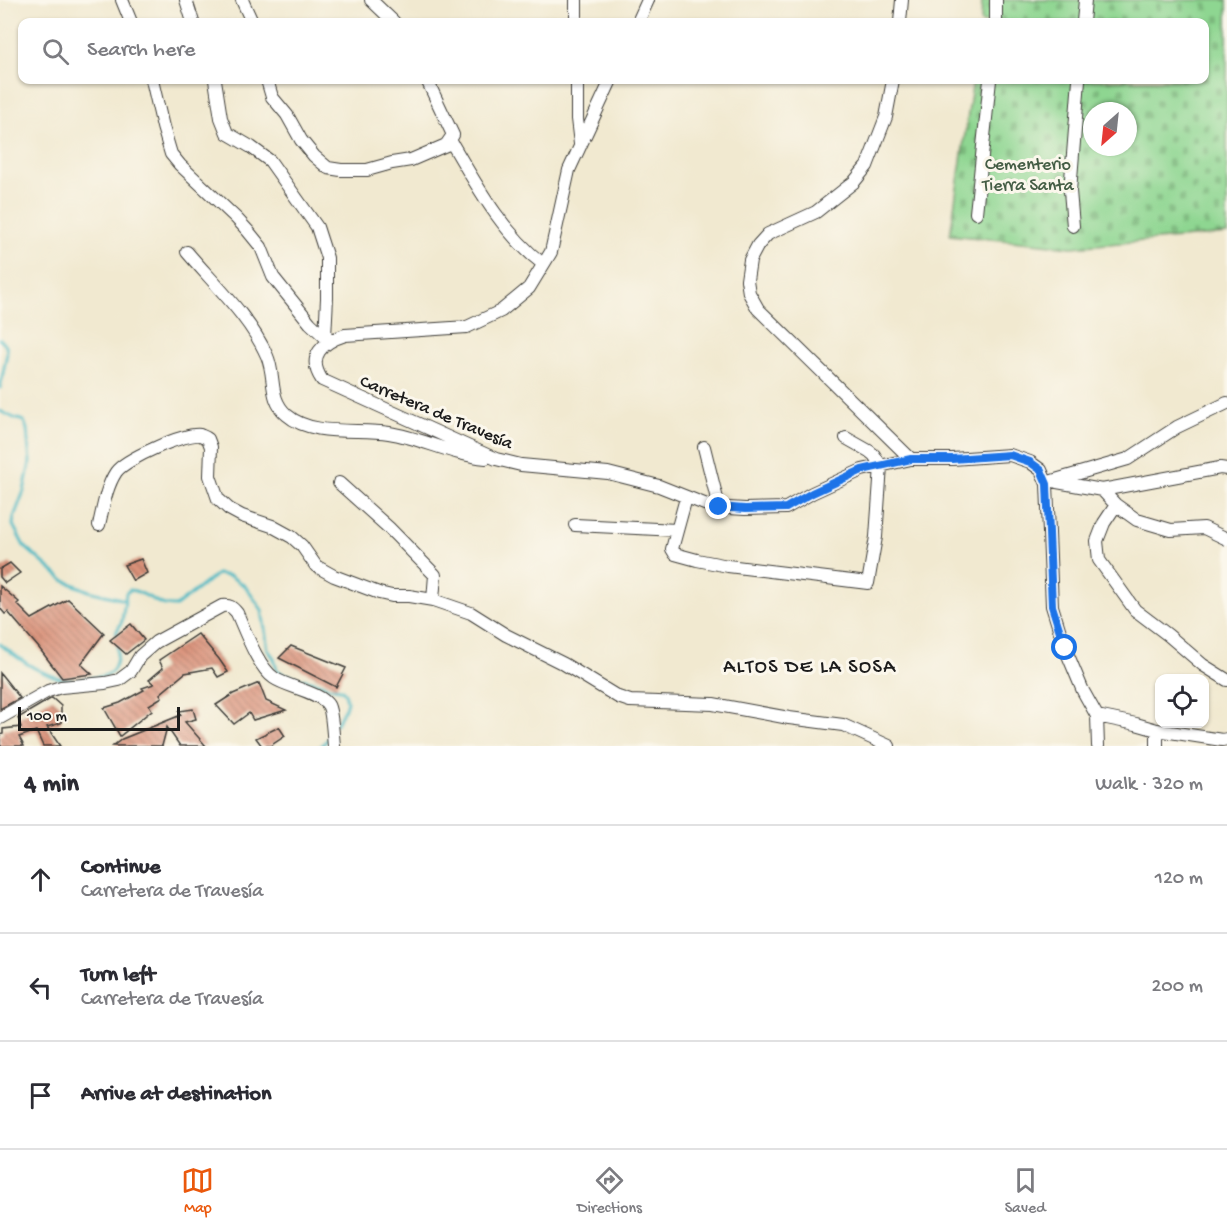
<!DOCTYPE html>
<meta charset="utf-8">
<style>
body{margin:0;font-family:"Gochi Hand",sans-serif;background:#f7f7f7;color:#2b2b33}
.controls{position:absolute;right:18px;bottom:18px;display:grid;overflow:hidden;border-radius:12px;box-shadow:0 2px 4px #0004}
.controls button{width:54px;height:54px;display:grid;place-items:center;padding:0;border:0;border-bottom:2px solid #e1e1e2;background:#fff;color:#2b2b33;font:30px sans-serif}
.compass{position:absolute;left:1083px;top:102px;width:54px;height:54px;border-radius:50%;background:#fff;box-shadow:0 2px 4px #0004;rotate:207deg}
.scale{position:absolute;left:18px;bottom:15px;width:162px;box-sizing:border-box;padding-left:6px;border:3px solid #1c1c1c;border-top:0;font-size:16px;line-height:21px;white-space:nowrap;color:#1c1c1c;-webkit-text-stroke:4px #fbf7ec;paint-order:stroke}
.stop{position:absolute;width:18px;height:18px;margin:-14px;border:4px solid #1a73e8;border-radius:50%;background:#fff}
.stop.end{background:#1a73e8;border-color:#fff;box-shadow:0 2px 6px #0008}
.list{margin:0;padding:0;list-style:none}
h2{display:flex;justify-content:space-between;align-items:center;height:78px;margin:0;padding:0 24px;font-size:26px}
h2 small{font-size:20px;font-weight:400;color:#7c7c81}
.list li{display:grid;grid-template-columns:39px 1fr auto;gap:18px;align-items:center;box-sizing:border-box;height:108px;padding:0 24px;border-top:2px solid #e1e1e2}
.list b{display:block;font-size:22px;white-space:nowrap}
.list p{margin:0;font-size:20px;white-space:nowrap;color:#7c7c81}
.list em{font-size:20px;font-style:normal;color:#7c7c81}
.icon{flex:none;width:33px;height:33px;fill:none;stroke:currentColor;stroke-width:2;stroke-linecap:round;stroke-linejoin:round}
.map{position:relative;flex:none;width:1227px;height:746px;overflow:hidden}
.search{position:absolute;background:#fff;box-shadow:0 2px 4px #0004;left:18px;right:18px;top:18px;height:66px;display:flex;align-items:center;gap:15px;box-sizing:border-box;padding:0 21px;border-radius:12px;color:#7c7c81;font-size:22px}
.sheet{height:402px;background:#fff}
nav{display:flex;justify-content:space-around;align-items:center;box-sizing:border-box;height:84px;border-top:2px solid #e1e1e2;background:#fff;font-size:16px;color:#7c7c81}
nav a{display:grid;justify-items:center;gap:3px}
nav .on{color:#ea580c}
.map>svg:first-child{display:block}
</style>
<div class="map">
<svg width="1227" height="746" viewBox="0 0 1227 746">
<defs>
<pattern id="cemetery-stones" width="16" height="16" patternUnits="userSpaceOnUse" patternTransform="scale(1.5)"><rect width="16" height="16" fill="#8ed691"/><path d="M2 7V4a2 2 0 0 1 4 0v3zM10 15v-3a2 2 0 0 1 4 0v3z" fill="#7ab77c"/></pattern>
<pattern id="building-back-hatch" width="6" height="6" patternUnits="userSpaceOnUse" patternTransform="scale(1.5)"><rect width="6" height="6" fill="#da9179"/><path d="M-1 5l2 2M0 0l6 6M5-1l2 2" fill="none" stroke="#b07662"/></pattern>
</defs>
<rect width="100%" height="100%" fill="#fbf7ec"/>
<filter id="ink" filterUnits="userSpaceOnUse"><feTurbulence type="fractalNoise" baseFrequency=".0167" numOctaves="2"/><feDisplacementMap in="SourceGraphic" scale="12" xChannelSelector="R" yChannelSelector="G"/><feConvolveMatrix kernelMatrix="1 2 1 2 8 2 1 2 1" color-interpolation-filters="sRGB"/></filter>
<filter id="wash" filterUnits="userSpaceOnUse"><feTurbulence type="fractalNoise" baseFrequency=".008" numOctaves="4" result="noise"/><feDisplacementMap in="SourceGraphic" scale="24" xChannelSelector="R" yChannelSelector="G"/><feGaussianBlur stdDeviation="1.35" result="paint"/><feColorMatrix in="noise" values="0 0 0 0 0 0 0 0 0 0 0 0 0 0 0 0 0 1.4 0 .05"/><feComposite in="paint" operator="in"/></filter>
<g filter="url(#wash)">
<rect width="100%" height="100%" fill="#f1e9d0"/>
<path fill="url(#cemetery-stones)" stroke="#557956" stroke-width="1.5" fill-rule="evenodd" d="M982,0H1227V234L1072,247L950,235L973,80H1204V22H981ZM1092,111H1128V147H1092Z"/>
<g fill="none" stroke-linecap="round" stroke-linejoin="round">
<path stroke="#4cbac5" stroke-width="3" d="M0,339L6,346L7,353L0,388
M0,411L14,418L24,421L27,429L30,462L24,491L14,517L13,525L24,546L63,580L89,591L125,600
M117,636L116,633L122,621L126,593L130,590C142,591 151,600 162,604C166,606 171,606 176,606L217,574L230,576L245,586L262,610L268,650L274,658L277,670L283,674L319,683L328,687L341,689L345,693L347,701L345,708L336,725
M0,644C20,660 46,679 72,680
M82,679C111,676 119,676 117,643
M321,746L329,738"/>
</g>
<g id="blocks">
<path fill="url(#building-back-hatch)" d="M141,559L147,573L133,581L124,565Z
M10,563L20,573L5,583L0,577V569Z
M0,586L19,602L17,604L32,619L68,599L104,633L81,664L92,674L62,678L39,648L8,612L5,614L0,608Z
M131,624L144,640L126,654L110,640Z
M198,634L219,659L228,672L218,677L212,668L185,673L160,694L162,697L149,705L152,710L120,736L104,708L120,703L144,690L142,688L154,684L149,680L163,668L159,660Z
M291,646L346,668L336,687L279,658Z
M0,673L20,698L0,709Z
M259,683L266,701L286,710L253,720L249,713L234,724L216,705L233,694Z
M52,698L61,706V723L47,727L60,746H43L36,731L19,737L24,746H0V735L3,734V729L21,727L18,718Z
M193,709L196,719L185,722L206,746H180L167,727L162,746H113L122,739L181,715L179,711Z
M279,727L285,736L270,746H262L256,738Z"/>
</g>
</g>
<g filter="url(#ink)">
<use href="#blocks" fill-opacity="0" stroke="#3c3b37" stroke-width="1.5"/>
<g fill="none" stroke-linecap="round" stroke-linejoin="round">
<g stroke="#3c3b37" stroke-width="14">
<path id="minor" d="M122,0L131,22
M186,0L193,22
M242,0L252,22
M371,0L394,22
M576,0V22
M638,22L648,0
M900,22L902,0
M996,22V0
M1083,22L1085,0
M152,80L163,127L171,154L180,165L236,218L248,231L261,247L273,277L310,323L325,337L331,339
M215,80L221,118L227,133L251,147L270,161L317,227L327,258V298L325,337
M267,80L272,97L287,115L301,140L314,156L328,168L341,170H367L392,163L411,160L446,145L453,135L427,80
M577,80V119L580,144
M611,80L569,170L551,252L529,288L501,311L467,327L345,335C323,342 306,356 322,380L496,459L521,465L608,473L659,486L712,507L745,509L786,508L812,493L862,470L911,459H952L1010,455L1030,462L1041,470L1047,484L1052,606L1065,648L1083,691L1097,716L1098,746
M893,80L886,117L867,166L854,182L816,212L768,234L758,245L750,260L747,280L749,293L758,309L911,459
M450,140C476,184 502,233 543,264
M976,213L990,80
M1073,226L1070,191L1079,80
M187,252C214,284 250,317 267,356C276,376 268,399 287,415C312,437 358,428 389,433C422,438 452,455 486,458
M704,447L719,507
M1052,481L1128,459L1177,427L1227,403
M1057,482L1102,490L1220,468L1227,469
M339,483L389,528L435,575L433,600
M1102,490L1116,505L1137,520L1171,530L1204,528L1227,539
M686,498L672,549L675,554L697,560L728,566L868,583L876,537L881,466L874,455L869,451L846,438
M1116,505L1104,523L1097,541L1099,560L1135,610L1168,635L1203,665L1227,680
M99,525C103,508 106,487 116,472C125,459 184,433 200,435C202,436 206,437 208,439L211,447L210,476L218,499L229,509L242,516L272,526L292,537L302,546L316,566L334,576L379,593L392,596H409L433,600L471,613L506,635L564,664L618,697L630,701L713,704L789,718L843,725L889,746
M575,525L677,530
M1097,716L1136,724L1157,730L1222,740L1227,739
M0,718L48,691L61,687L105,683L119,680L131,671L140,656L156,642L222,606C230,605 232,607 237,613C245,631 258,667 274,678C287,687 320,692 328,705C332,711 333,737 334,746
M1157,746V730"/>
</g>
<use href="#minor" stroke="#fff" stroke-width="12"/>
</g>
</g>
<g fill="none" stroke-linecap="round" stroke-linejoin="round" filter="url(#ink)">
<path stroke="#1a73e8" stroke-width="8" d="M719,507L745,509L786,508L812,493L862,470L911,459H952L1010,455L1030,462L1041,470L1047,484L1052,606L1065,648"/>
</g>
<g text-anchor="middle" stroke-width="6" stroke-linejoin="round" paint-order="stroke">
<g font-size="18" fill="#445d45" stroke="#fbf7ec">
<text x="1028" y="169">Cementerio<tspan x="1028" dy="21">Tierra Santa</tspan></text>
</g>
<g font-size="18" fill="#1c1c1c" stroke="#fbf7ec">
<text transform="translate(437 411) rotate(23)" y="6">Carretera de Travesía</text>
</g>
<g font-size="20" letter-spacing="1.5" fill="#1c1c1c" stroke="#fbf7ec">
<text x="810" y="672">ALTOS DE LA SOSA</text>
</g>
</g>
</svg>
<div class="controls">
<button><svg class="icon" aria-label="locate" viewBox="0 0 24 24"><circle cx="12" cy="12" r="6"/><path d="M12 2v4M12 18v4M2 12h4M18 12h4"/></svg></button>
</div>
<svg class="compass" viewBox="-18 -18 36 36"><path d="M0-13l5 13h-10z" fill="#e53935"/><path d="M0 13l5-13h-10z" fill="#7c7c81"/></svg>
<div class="scale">100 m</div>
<div class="stop" style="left:1065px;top:648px"></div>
<div class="stop end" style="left:719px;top:507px"></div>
<div class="search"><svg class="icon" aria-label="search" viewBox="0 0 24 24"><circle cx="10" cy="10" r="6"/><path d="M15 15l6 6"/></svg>Search here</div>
</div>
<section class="sheet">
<h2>4 min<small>Walk · 320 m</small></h2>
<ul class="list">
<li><svg class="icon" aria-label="ahead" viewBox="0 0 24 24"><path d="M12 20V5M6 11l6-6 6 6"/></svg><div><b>Continue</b><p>Carretera de Travesía</p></div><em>120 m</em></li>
<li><svg class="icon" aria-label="left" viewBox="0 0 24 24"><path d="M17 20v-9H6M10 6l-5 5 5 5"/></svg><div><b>Turn left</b><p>Carretera de Travesía</p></div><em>200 m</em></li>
<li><svg class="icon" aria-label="arrive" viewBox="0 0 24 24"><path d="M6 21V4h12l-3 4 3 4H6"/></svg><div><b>Arrive at destination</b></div></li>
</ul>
</section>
<nav>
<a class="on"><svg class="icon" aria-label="map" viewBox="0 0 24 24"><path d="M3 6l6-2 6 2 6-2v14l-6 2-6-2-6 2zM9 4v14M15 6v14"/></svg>Map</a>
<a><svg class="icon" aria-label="directions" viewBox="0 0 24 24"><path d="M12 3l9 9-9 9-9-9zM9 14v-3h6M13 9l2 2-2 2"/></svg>Directions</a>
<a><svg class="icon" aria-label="saved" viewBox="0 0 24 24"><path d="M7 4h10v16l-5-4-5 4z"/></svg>Saved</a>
</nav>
